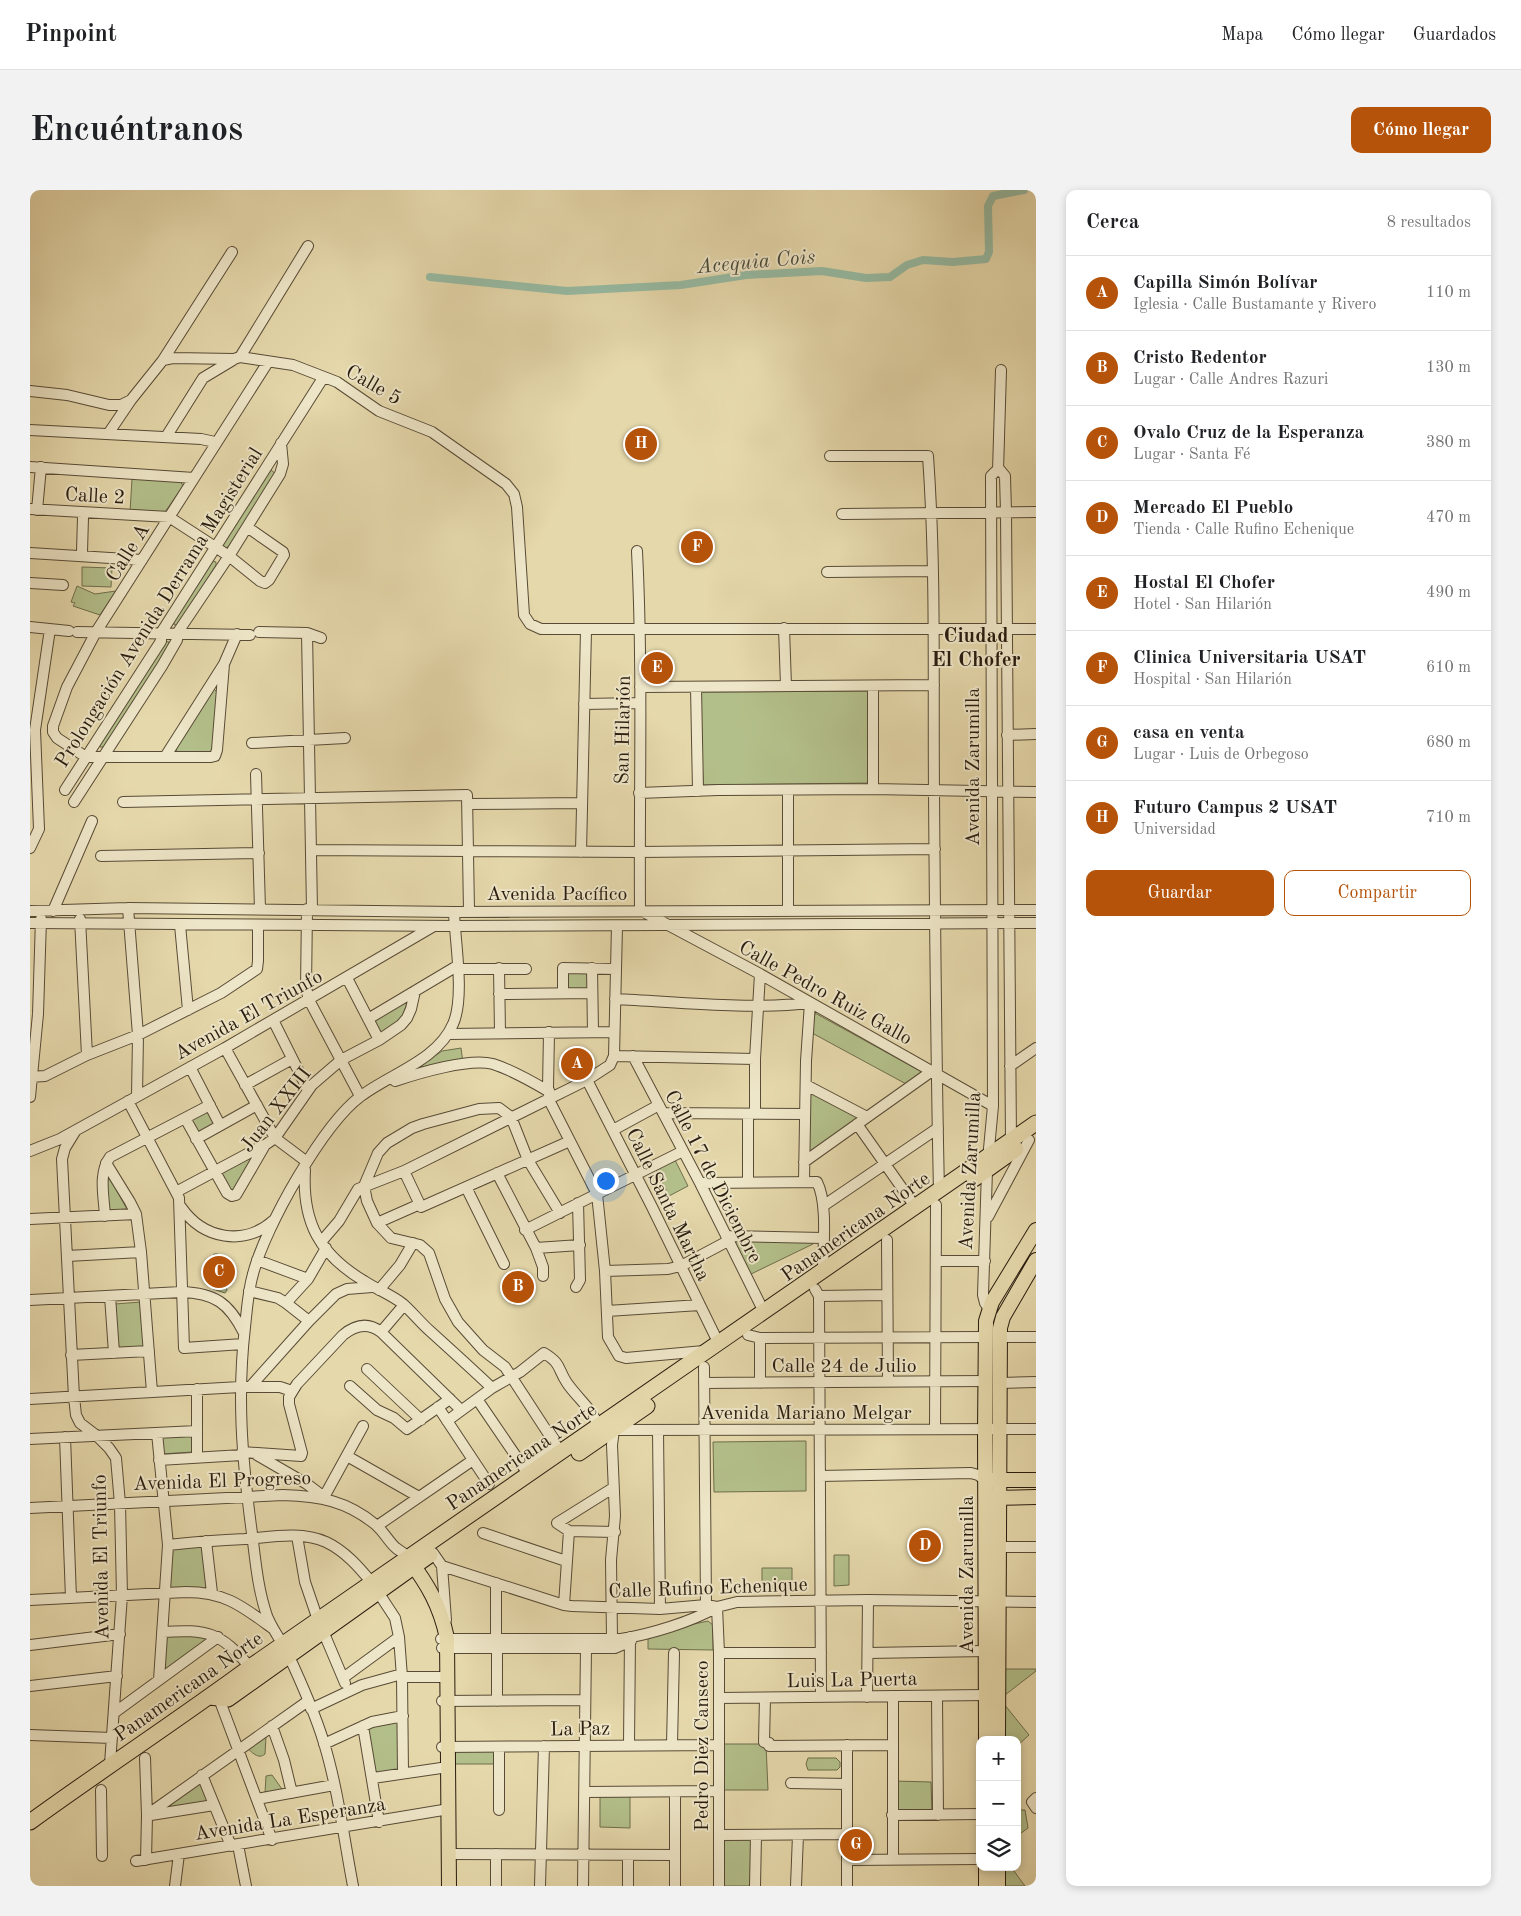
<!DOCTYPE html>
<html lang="es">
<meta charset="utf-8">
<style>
body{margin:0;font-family:"Old Standard TT",serif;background:#f2f2f2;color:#202124}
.controls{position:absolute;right:15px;bottom:15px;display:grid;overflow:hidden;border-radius:10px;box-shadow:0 2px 8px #0003}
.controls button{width:45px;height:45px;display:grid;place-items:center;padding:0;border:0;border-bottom:1px solid #e0e0e0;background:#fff;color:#202124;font:25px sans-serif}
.you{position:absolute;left:575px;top:990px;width:18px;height:18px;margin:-12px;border:4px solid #fff;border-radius:50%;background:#1a73e8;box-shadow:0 0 0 8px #1a73e833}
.badge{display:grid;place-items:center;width:32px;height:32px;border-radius:50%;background:#b45309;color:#fff;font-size:16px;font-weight:700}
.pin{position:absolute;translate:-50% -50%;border:2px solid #fff;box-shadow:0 1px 5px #0006}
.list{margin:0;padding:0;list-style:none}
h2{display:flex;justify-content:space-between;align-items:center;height:65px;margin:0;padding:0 20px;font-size:21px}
h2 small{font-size:16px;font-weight:400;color:#757577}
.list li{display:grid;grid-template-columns:32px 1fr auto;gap:15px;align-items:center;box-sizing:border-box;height:75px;padding:0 20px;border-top:1px solid #e0e0e0}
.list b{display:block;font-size:19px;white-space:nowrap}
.list p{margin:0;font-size:16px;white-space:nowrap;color:#757577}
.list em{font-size:16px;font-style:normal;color:#757577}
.actions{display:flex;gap:10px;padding:15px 20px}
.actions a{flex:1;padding:11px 0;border:1px solid #b45309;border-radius:10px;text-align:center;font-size:18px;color:#b45309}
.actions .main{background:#b45309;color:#fff}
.icon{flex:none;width:28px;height:28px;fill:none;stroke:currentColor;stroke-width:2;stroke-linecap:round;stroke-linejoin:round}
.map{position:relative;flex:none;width:1006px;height:1696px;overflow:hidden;border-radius:10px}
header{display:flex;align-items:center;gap:30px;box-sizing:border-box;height:70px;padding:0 25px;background:#fff;border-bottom:1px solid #e0e0e0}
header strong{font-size:24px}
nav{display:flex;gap:28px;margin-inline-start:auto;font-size:18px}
.intro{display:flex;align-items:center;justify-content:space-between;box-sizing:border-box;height:120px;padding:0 30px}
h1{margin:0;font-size:35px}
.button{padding:12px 22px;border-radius:10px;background:#b45309;color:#fff;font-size:18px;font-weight:700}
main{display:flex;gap:30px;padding:0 30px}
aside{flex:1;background:#fff;border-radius:10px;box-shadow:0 2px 8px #0003}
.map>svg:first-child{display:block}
</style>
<header>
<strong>Pinpoint</strong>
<nav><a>Mapa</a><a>Cómo llegar</a><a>Guardados</a></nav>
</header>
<div class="intro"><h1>Encuéntranos</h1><a class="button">Cómo llegar</a></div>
<main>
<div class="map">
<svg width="1006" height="1696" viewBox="0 0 1006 1696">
<rect width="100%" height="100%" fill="#e5d8ab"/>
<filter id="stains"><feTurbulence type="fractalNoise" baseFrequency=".004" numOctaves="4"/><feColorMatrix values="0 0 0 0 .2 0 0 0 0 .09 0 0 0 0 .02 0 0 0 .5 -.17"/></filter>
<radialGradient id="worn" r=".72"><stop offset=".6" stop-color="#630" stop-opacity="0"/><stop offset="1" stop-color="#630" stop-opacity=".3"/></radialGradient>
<path fill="#b3bf8a" stroke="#6e6e4c" d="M241,280L246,284L198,357L195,358L193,354Z
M102,289L150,291L153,296L135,322H100Z
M183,371L186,372V375L149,434L144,435V431Z
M52,377L82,378L81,397L52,396Z
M47,396L65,404L86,401L70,425L43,416L45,413L41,412Z
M135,451L139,452V456L74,557H70V555Z
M184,499L187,502L182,562L148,563L145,557Z
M838,501L839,593L673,595L670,502Z
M538,783H557L558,799H538Z
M379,807L371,831L349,846L341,830Z
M785,823L892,882L878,895L782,843Z
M431,858L433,873L392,879V875L412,861Z
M782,902L825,925L827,929L782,961H779L778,905Z
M178,919L186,935L167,945L158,929Z
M226,962L204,1000L201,1001L188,983Z
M644,968L658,996L639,1006L625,978Z
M76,981L98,1021L78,1023Z
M704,1050L782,1051L783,1054L719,1085L703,1054Z
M184,1064H188L191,1073L197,1079V1087L194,1090L197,1100L195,1103L183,1099L180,1094V1089L185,1085L184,1071L181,1068Z
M111,1112L115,1154L113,1157L89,1159L85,1114Z
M130,1244H162V1262L131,1264Z
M776,1251V1301L684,1302L683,1252Z
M174,1354L180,1401L137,1400L139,1357Z
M804,1365H819V1395L804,1396Z
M732,1378H762V1399H732Z
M678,1431L683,1435V1460L618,1459V1449L650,1437Z
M161,1444L180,1449L132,1485L135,1445Z
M973,1479H1006V1481L975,1505Z
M974,1514L999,1545L987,1556V1550H973Z
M371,1529V1582L344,1586L335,1538Z
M236,1547L235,1564C228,1570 222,1562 216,1557Z
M690,1554H736L738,1600H690Z
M418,1559H466V1574H419Z
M778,1568H806L810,1572V1577L807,1580H778L776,1574Z
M242,1585L252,1599L235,1603L236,1586Z
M170,1591L180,1613L128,1620Z
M864,1591L901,1592L902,1625L863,1624Z
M570,1602H600V1638L570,1637Z
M987,1620H995L998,1638L987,1646Z
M689,1645H726L725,1696H689Z
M973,1677H981L995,1696H973Z"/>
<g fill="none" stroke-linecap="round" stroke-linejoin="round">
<path stroke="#97bba3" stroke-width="8" d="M400,87L537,101L651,95L716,85L792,81L836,88L860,87L877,75L893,70L923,72L956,69L959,62L958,16L963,6L994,0"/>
<g stroke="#584b36" stroke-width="12">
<path id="minor" d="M210,167L278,56
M133,170L202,62
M0,201L37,205L79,215H91L101,210L133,170L143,168L204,169L210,167L263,175L307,192L349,221L402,242L476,294L484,304L487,317L494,425L500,434L511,439H1006
M0,240L171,249L185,252
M78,244L101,210
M136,247L173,188L203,170
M800,266H898C906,378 903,490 904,602C905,735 906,868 909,1001
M0,277L164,288
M968,281L971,180
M0,319L139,327L199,366L230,391L235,393L239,390L254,365L253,362L217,337
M7,320L11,277
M812,324L1006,322
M607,361C613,480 609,600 610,720L730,784L963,916
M52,362L53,327
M0,363L112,370
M797,382L903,381
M0,393L33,395
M0,437L39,441
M754,438L756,496
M47,442L220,445
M229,442L277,443L291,448
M277,443L282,719
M194,474L187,560L185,566L181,567H56L27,548L23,542V536L37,497L66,442L238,172
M843,496V599
M610,497L904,495
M666,497L668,601
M554,514L610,513
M977,545L1006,544
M222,553L315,548
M135,567L194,474L207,444
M226,584L230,719
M35,600L131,451V443L293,188
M609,603L688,600L843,599L1006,602
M44,612L132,476L147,450L148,442L199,366L250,284L253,274L251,253
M93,612L437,605L439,721
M437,614L552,613
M0,658L9,639L5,540L20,439
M281,660L609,662L905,659
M551,662L556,440
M71,666L229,663
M98,718L108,845L107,906
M277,719L276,798L279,810L330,906
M0,721L98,718L424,722L1006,720
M23,721L62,631
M758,721V600
M50,729L57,865
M0,733L425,736L1006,733
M150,735L158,820
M469,778L470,843
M562,778L563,842
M427,779H496
M317,788L349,850
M533,803V778L586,779
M469,804L562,803
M585,809C649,812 716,820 780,813L776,871L774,991
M338,829L427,776
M243,830L278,900
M519,842L518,898L521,906
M418,844L584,842
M195,858L245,948L277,972
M584,866L725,869
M603,866L670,993L734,1122
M980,876L1006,858
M160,877L190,935
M0,887L15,886L57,865L108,845L191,803L227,779L228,771V735
M557,890L622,1017L689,1154
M365,891C389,883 439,868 463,874C482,880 501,891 518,901
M215,895L262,869
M776,895L837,927
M0,907L8,824L11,729
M518,908L567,1004L575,1081L578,1147L589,1166L596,1168L674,1161
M98,911L149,1008L154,1158L213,1154
M634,923L775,924
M725,924V869L730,784
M155,928L197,1003L202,1006L206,1005L235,955L245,948L282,895L311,870L349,850L371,835L377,828L381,819L385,801
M827,934L886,1018
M46,940L35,958L32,969L44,1207L46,1225L50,1233L67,1246L79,1258L86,1268L90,1314L92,1405L80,1574
M583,940L629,915
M166,949L227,915
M0,961L30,949L195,858L404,736
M774,972L902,881
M76,973L100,1012L106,1024L111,1062L122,1202
M275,980C272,1032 289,1064 334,1091C346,1099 362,1105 373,1114C383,1123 391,1133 400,1141C421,1160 442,1179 462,1198
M374,981L391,1017L540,951
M467,983L506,1058L513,1077V1086
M718,992V924
M670,993L787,992C798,1013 793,1057 793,1081
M436,997L474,1074
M146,1002L234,955
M793,1016L908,938
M151,1017C173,1049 214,1057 244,1030
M530,1023L498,970L481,927L469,918L449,919L393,934L382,938L357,953L348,963L334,996L337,1011L347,1033L361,1048L390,1055L399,1063L415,1109L428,1132L453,1160L475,1177L531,1263
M75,1026C74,1007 68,983 80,967L180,915
M958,1027L999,950
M0,1029L106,1024
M347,1033L390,1014
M495,1040L653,961
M696,1046L793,1048
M857,1050L858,1191
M291,1052L309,1031L328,999L374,981L557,890L580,875L584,866L587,736
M506,1058L550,1055
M37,1066L111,1062
M227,1070L278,1089
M906,1071H955
M575,1081L638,1079L651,1076L698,1051
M546,1097L550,1090L548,1013
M785,1099L789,1106L791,1507
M349,1100L370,1075L383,1053
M219,1101L248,1108L256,1113L279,1131
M80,1106L84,1163
M789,1106L857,1105
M0,1110L151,1102C185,1103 199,1113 214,1143
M256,1113L278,1089L296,1058
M959,1119L955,1113L953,1105L957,980L963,916L961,286L966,281L970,280L975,286L976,322L981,951
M577,1121L670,1115
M351,1142L374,1115
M718,1145L730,1148L956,1147
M969,1147H1006
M41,1165L119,1161
M674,1177L676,1415
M337,1179L391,1230
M674,1193L955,1191
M730,1193V1148
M969,1193L1006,1192
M320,1196L347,1220L364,1228L377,1239L420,1209
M220,1197L279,1131L306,1104L317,1099L342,1097
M167,1199V1268
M0,1209L210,1197H250L262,1201
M447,1209L494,1278L526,1255
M408,1217L459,1294
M417,1231L462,1198L490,1182L514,1163C532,1174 527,1178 537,1193C549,1210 560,1216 569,1237
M905,1239L906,1015
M628,1240L630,1419
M127,1243L138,1355L129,1490
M35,1247L41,1408
M0,1249L167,1241
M212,1262L271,1266L272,1263L259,1214V1207L267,1194L313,1145C325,1135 338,1132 351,1142L431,1220
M227,1265L277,1294L294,1307L333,1236
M317,1266L389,1307
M129,1270L212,1265
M790,1286L941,1283L948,1285L955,1290
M583,1298L527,1333L539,1341L585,1342
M0,1318L253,1305C290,1306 317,1311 346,1335C354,1342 359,1352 366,1358C371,1362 375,1363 378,1368
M347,1336L443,1270
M453,1343L536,1371
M267,1346L275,1392L288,1430
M176,1351L182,1403
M138,1355C164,1352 189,1350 215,1349C241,1347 271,1341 296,1352C315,1361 329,1377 342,1393
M968,1357H1006
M403,1363L412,1376L534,1415L542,1416L630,1419L676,1415L687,1417L707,1412L838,1410L1006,1412
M412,1376L416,1430
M466,1393V1448
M348,1402L365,1428L369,1447L372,1487L373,1583
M0,1410L156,1402C195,1402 212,1416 242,1438
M534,1415L539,1341
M687,1417L689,1463V1696
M293,1441L315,1493
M132,1442C178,1439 190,1442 220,1477
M411,1449H591C621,1444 661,1432 687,1417
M582,1449L581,1370L585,1326L582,1255L584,1240L1006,1239
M0,1455L90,1444
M412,1458H585L601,1451
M467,1458V1511
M689,1463H791
M838,1463L956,1461
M372,1487H411
M313,1488L369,1447
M0,1496L87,1486
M863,1506V1670
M907,1506L908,1625
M837,1507L838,1410
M689,1508L956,1505
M735,1508L734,1552L739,1553V1556L862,1555
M412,1511L555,1510
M191,1514L242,1650
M281,1519L332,1495L372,1484
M84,1523L188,1447
M242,1536L254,1570L262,1603
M333,1536L349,1632
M0,1545L82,1548
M294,1554L342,1532L373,1526
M599,1555L600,1447
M642,1555L644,1463
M412,1557L689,1555
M469,1557V1620
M115,1568L117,1625L116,1670
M172,1585L201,1656
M343,1588L418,1577
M761,1593L817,1594
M71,1600L72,1666
M555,1602L689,1601
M645,1602V1696
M1006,1608L1002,1612L1006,1618
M227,1609L304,1595
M117,1625L278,1511
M121,1625L184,1615
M862,1625L950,1624
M689,1645L817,1644
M208,1655L216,1696
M419,1664L645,1665
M817,1670L950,1669
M106,1671L419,1619
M145,1696L149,1664
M323,1696C314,1649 308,1599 294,1553C285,1523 271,1492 258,1464C251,1450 242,1439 237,1426C227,1397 225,1365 221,1336C212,1267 207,1206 215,1137C217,1119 218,1101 223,1084C235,1037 293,934 331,906C360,884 408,870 423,834C435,808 425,752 424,722
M466,1696V1664
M510,1696L514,1556
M553,1696L556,1458
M598,1696V1665
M725,1696L726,1645
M766,1696L768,1645
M817,1696V1555"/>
</g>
<g stroke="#291c0f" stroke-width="16">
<path id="major" d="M959,1290H1006
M959,1308L1006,1307
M378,1368C398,1395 410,1415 417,1448L419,1696
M956,1550L955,1240L956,1131L962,1112L1006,1040
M968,1550L970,1138L973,1127L1006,1070
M968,1677V1696
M956,1696V1677"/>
</g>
<g stroke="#291c0f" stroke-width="17">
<path id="highway" d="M944,989L986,959
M549,1263L617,1216
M179,1507L198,1509L400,1365
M0,1632C73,1579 148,1530 220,1477L1006,933"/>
</g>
<use href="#minor" stroke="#eee6c8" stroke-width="10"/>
<use href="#major" stroke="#e5d8ab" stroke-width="14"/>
<use href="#highway" stroke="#e5d8ab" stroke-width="15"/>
</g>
<g text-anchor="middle" stroke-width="4" stroke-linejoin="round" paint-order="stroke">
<g font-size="20" fill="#291c0f" stroke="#eee6c8">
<text transform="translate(344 194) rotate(30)" y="7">Calle 5</text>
<text transform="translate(65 305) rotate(3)" y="7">Calle 2</text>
<text transform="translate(97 362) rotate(-58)" y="7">Calle A</text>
<text transform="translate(128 417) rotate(-58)" y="7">Prolongación Avenida Derrama Magisterial</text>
<text transform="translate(592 540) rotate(-89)" y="7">San Hilarión</text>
<text transform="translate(942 577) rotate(-90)" y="7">Avenida Zarumilla</text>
<text x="527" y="710">Avenida Pacífico</text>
<text transform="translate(796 802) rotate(29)" y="7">Calle Pedro Ruiz Gallo</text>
<text transform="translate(218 824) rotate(-29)" y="7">Avenida El Triunfo</text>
<text transform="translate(245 919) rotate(-52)" y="7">Juan XXIII</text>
<text transform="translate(939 981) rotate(-87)" y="7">Avenida Zarumilla</text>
<text transform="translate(684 986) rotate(63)" y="7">Calle 17 de Diciembre</text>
<text transform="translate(639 1014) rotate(64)" y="7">Calle Santa Martha</text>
<text transform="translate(825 1036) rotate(-35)" y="7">Panamericana Norte</text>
<text x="814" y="1182">Calle 24 de Julio</text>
<text x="776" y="1229">Avenida Mariano Melgar</text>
<text transform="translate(491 1266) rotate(-34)" y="7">Panamericana Norte</text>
<text transform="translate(192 1290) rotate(-2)" y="7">Avenida El Progreso</text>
<text transform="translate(70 1367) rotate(-91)" y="7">Avenida El Triunfo</text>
<text transform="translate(936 1385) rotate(-90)" y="7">Avenida Zarumilla</text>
<text transform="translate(678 1397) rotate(-2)" y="7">Calle Rufino Echenique</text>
<text transform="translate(822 1489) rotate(-1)" y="7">Luis La Puerta</text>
<text transform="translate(158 1496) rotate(-35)" y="7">Panamericana Norte</text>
<text transform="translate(550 1538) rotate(-1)" y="7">La Paz</text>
<text transform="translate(671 1556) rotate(-90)" y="7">Pedro Diez Canseco</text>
<text transform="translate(260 1628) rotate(-9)" y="7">Avenida La Esperanza</text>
</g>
<g font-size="21" font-style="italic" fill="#4a4c3b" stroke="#eee6c8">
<text transform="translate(726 71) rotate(-5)" y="7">Acequia Cois</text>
</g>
<g font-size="21" font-weight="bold" fill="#291c0f" stroke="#eee6c8">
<text x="946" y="452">Ciudad<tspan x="946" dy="24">El Chofer</tspan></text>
</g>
</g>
<rect width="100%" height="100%" filter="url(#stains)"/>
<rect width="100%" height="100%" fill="url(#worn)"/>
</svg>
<div class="controls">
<button>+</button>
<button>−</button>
<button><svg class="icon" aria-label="layers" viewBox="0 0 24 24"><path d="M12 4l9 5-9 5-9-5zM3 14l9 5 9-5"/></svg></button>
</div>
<div class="you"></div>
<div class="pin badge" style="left:547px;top:874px">A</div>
<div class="pin badge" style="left:488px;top:1097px">B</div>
<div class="pin badge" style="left:189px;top:1082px">C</div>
<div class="pin badge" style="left:895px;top:1356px">D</div>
<div class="pin badge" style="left:627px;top:478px">E</div>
<div class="pin badge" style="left:667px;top:357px">F</div>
<div class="pin badge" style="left:826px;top:1655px">G</div>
<div class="pin badge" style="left:611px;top:254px">H</div>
</div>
<aside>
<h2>Cerca<small>8 resultados</small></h2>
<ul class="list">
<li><span class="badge">A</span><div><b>Capilla Simón Bolívar</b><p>Iglesia · Calle Bustamante y Rivero</p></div><em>110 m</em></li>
<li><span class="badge">B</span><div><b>Cristo Redentor</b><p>Lugar · Calle Andres Razuri</p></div><em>130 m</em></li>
<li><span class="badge">C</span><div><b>Ovalo Cruz de la Esperanza</b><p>Lugar · Santa Fé</p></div><em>380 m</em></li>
<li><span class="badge">D</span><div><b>Mercado El Pueblo</b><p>Tienda · Calle Rufino Echenique</p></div><em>470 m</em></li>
<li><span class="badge">E</span><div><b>Hostal El Chofer</b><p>Hotel · San Hilarión</p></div><em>490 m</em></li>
<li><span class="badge">F</span><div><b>Clinica Universitaria USAT</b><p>Hospital · San Hilarión</p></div><em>610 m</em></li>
<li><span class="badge">G</span><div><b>casa en venta</b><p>Lugar · Luis de Orbegoso</p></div><em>680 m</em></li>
<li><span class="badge">H</span><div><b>Futuro Campus 2 USAT</b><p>Universidad</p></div><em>710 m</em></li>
</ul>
<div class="actions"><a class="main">Guardar</a><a>Compartir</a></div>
</aside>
</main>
